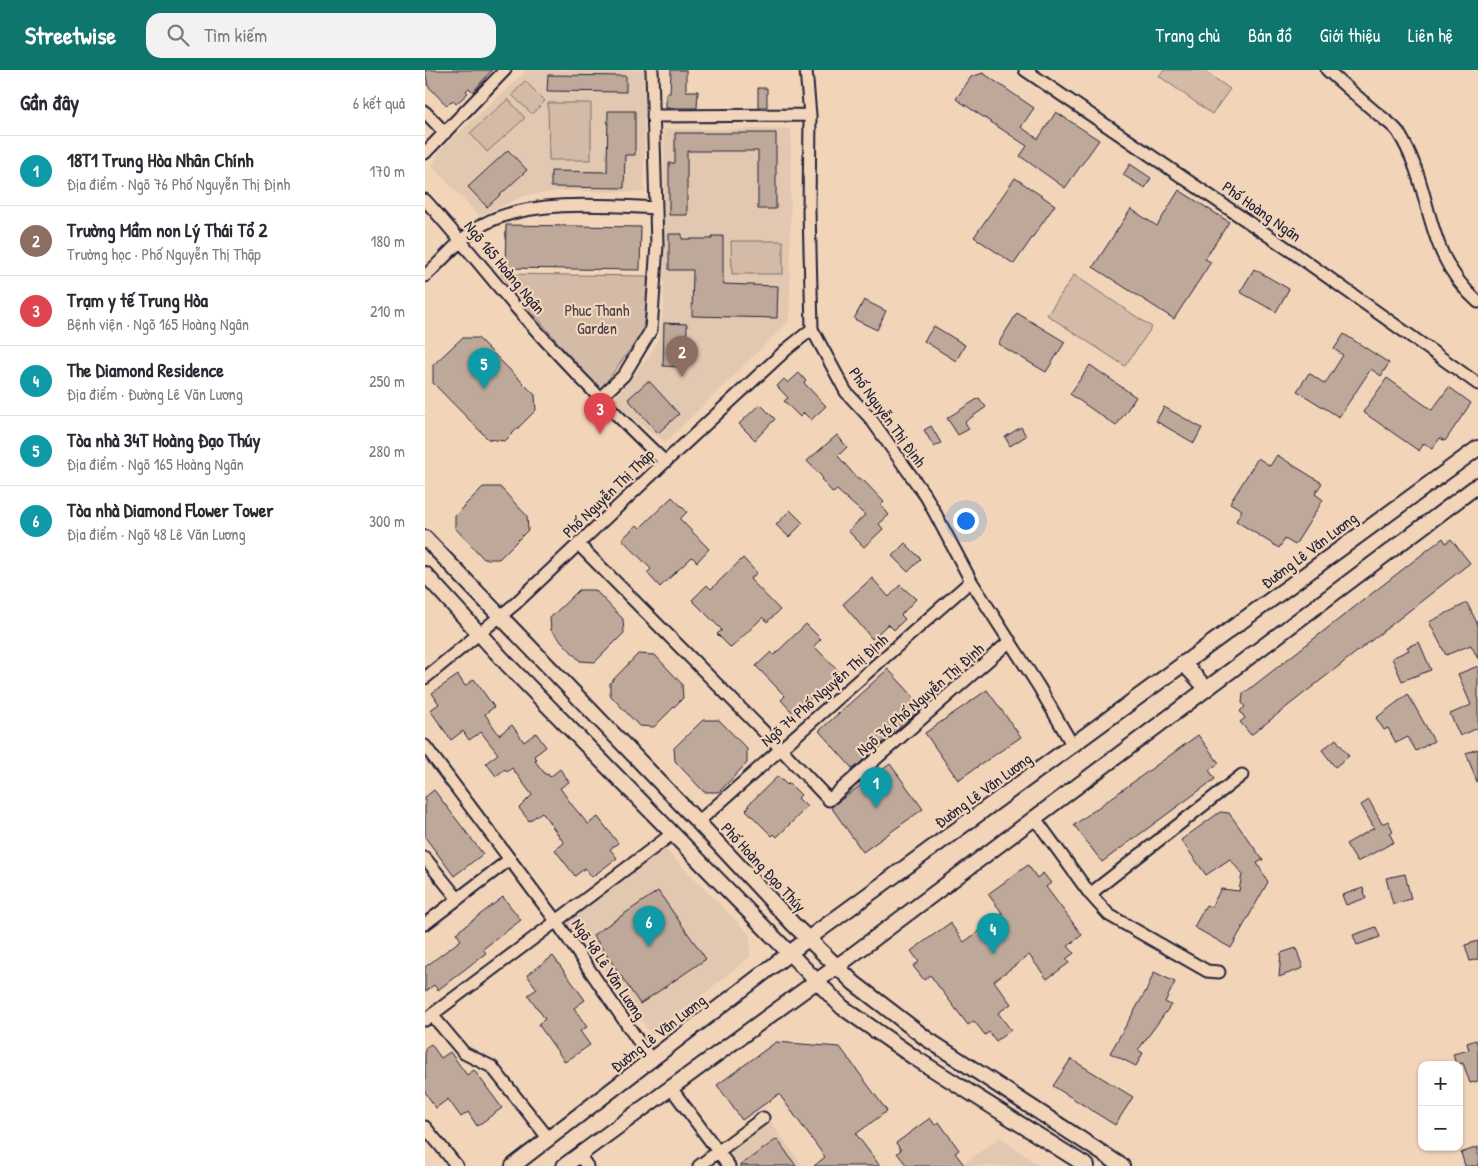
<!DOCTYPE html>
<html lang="vi">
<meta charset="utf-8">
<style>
body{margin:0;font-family:"Patrick Hand",sans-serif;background:#f2f2f3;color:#2b2b33}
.controls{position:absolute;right:15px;bottom:15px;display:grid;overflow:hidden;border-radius:10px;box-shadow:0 1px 4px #0004}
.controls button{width:45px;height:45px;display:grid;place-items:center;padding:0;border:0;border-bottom:1px solid #e1e1e2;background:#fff;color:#2b2b33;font:25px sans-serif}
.you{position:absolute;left:540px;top:450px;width:18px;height:18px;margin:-12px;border:4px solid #fff;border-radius:50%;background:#1a73e8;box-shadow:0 0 0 8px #1a73e833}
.badge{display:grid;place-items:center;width:32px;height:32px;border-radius:50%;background:#0f766e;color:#fff;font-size:16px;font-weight:700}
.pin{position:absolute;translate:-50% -41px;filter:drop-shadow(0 1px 2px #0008)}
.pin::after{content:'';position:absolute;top:26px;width:18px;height:15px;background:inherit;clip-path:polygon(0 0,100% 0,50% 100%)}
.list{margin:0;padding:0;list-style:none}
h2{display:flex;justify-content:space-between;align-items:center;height:65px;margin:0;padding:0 20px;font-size:21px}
h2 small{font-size:16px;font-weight:400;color:#7c7c81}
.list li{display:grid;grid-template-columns:32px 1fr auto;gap:15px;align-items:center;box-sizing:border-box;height:70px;padding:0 20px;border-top:1px solid #e1e1e2}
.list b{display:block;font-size:19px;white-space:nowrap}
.list p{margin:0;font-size:16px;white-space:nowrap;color:#7c7c81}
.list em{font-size:16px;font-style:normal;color:#7c7c81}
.icon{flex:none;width:28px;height:28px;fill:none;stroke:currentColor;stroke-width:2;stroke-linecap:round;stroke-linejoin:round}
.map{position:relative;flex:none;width:1053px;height:1096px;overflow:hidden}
header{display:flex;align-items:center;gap:30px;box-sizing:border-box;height:70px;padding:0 25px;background:#0f766e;color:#fff}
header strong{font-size:24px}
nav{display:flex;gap:28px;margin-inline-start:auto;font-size:18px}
.search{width:350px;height:45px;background:#f2f2f3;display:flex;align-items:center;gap:12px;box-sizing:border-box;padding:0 18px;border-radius:15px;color:#7c7c81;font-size:19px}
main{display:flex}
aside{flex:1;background:#fff}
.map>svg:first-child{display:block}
</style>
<header>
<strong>Streetwise</strong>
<div class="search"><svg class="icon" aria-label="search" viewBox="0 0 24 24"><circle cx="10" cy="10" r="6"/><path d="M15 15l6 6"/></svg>Tìm kiếm</div>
<nav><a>Trang chủ</a><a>Bản đồ</a><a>Giới thiệu</a><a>Liên hệ</a></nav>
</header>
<main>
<aside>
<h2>Gần đây<small>6 kết quả</small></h2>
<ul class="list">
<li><span class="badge" style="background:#0f9aa8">1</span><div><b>18T1 Trung Hòa Nhân Chính</b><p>Địa điểm · Ngõ 76 Phố Nguyễn Thị Định</p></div><em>170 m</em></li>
<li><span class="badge" style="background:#8d6e63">2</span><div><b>Trường Mầm non Lý Thái Tổ 2</b><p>Trường học · Phố Nguyễn Thị Thập</p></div><em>180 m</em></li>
<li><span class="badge" style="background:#e0444e">3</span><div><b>Trạm y tế Trung Hòa</b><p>Bệnh viện · Ngõ 165 Hoàng Ngân</p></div><em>210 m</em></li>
<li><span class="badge" style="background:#0f9aa8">4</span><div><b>The Diamond Residence</b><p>Địa điểm · Đường Lê Văn Lương</p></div><em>250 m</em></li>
<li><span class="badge" style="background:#0f9aa8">5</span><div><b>Tòa nhà 34T Hoàng Đạo Thúy</b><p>Địa điểm · Ngõ 165 Hoàng Ngân</p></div><em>280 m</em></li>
<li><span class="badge" style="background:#0f9aa8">6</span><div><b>Tòa nhà Diamond Flower Tower</b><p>Địa điểm · Ngõ 48 Lê Văn Lương</p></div><em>300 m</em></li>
</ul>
</aside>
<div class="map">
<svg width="1053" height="1096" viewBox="0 0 1053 1096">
<rect width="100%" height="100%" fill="#f2d5b9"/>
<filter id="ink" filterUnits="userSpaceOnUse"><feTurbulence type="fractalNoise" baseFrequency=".02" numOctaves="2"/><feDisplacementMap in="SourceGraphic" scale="10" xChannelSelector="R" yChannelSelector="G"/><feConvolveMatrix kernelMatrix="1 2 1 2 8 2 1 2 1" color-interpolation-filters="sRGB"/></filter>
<g filter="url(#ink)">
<path fill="#e2c8b0" d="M102,0H220L219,122L135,121L99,126L54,146L7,96L16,79Z
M239,59H366L365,250L241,372L222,360L188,331L226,283L235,265L239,237Z
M237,776L325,865V887L227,965L141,851Z
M345,1051L378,1096H315L304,1081Z
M575,1067L598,1084L615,1096H536Z"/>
<path fill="#d4bba7" stroke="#7b6e71" d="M739,0H778L805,19L787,44L734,6Z
M100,11L120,31L107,44L87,25Z
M83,29L100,48L62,82L45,63Z
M123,33H166V90H124Z
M306,171H358V204H307Z
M76,204L222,206L223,226L217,263L174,322Z
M649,205L727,257L700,296L622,245Z"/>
<path fill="#bea89a" stroke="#22223b" d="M0,0H67L48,22L44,18L41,21L43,23L31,34L28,30L22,36L3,16Z
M246,0H261V21H273L272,38H241V23H245Z
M558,3L609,38L596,57L613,69L631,42L674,70L640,118L595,86L602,76L531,29L546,7Z
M123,5L201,6V22L122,21Z
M333,18H342V37H333Z
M183,41H210V85H200L199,118L126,117V101L182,102Z
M250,63H351V139H333V81H262V145H244V93H250Z
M83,80L102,100L62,137L43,117Z
M705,94L726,108L720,118L698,105Z
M590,108L630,135L589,194L549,167Z
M754,120L804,152L780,189L786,192L749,249L668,197L706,139L732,156Z
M81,155L216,157L215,200L80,198Z
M244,164H257V169H287V166H298V214L353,216L352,248L267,246L268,200H244Z
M829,199L864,219L851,242L815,222Z
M439,230L461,241L452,260L429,249Z
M592,243L640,272L621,302L573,274Z
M239,253L262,254L261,297L238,296Z
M509,256L540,275L531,291L499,271Z
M919,264L964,293L956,306L946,299L914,347L872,321L884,303L900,314L918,285L909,279Z
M37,268H53L110,325L111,340L80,371L63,369L8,313V295Z
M665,295L711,327L691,356L645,324Z
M374,303L381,311L379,313L401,336L386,350L379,343L375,347L359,331L363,328L352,316L359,309L363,313Z
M962,308L1007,340L1024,317L1046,333L1020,371L1015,368L1007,379L999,373L994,381L938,342Z
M222,312H225L254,344L233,363L203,329Z
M554,328L561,337L540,352L544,359L533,365L522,348Z
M335,334L350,349L330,370L314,354Z
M739,337L777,358L769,373L731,351Z
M506,356L516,373L509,377L499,360Z
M596,357L601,366L585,376L580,367Z
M412,365L422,377L413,386L431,407L439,411L459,432L456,435L464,445L454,454L458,459L439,477L423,461L440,445L412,420L408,423L396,409L398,408L382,391Z
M852,385L897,413L890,424L898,430L870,475L860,469L854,478L811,451L817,440L805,433L833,388L845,396Z
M58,417H75L102,446L103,460L74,489H59L30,458V445Z
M247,427L262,442L255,449L284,479L272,492L267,487L235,517L222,503L226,499L197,469L212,455L215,458Z
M365,440L378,453L364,467L351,455Z
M1018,468L1021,473L1026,469L1045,493L826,665L815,652L820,648L815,641L820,637L817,633L818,624Z
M480,473L496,489L483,502L467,486Z
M318,488L332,503L325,509L355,540L342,552L338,547L306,578L292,564L297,560L267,530L282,515L286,519Z
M447,508L464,527L475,515L491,529L476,545L480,549L469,560L463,554L447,569L418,534Z
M154,520H170L198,549L199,563L170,592L155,591L126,560L125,548Z
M1042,533L1053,555V589L1046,575L1021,585L1004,552Z
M381,554L396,569L389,576L418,606L406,618L401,614L369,644L356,630L360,626L331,596L346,582L349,585Z
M994,572L1006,600L977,611L967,588L984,580L982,577Z
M213,584L230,585L257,614L258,628L229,657L214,656L185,625V613Z
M1053,596V658L1035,666L1025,644L1046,635L1033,604Z
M463,599L498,637L428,699L394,661Z
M33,605L40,616L49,609L69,637L60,644L74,665L87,655L99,672L111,663L121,677L109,686L112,689L110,691L121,705L123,704L125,707L135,699L144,712L135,718L147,735L163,754L173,747L193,773L185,779L192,788L167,807L160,798L150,806L130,780L139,773L117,742L104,751L94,738L107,725L87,698L82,702L80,699L71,706L61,693L73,684L56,662L44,670L38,661L26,670L5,640L14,634L7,623Z
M562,620L596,667L533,710L500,663Z
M983,624L1009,671L991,681L983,667L971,673L963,658L959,660L951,648Z
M278,650H294L322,679V693L294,722H279L250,691L249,678Z
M773,665L794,693L784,700L790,709L677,792L649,755Z
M911,669L924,686L910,697L897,680Z
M1053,679V712H1052L1041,683Z
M465,694L498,739L438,782L406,737Z
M353,706L362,715L364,713L376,725L373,728L382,737L352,767L349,764L347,766L321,740L324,737L323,735Z
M9,720L58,784L29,806L0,767V727Z
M944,730L957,754L963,751L968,761L964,763L969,772L932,792L921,774L949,758L936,735Z
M795,742L804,743L838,790L832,793L843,812L806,878L769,857L781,835L786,837L796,819L814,821L817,804L805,789L781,805L756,770Z
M603,795L612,808L618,803L626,813L621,817L657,865L643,876L649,883L641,889L644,893L622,909L604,885L569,911L586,934L573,943L586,960L571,971L564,962L560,965L549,951L543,955L505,905L499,910L488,896L494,892L486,881L525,853L539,872L578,844L563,824Z
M980,804L986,829L968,834L961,808Z
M938,818L941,828L921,835L917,825Z
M233,821L281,889L215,934L168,865Z
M78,827L96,850L58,879L61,883L13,920L9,915L0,922V897L36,870L31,863Z
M951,857L955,867L932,875L928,865Z
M1053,871V889L1045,891L1040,875Z
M871,878L878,898L854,907L856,883Z
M128,886L160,930L149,938L162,957L155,961L165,975L140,992L113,954L120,949L103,925L112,919L102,905Z
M729,902L750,912L740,932L746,935L713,980L718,983L711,996L685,983L722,919Z
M1051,970L1053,977V1011L1045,1013L1038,993L1031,995L1028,984L1044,980L1042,973Z
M351,972L415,977L462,1041L431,1064L455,1096H389L400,1087L354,1024L317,1050L292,1015Z
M6,974L16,988L25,982L42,1005L49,1000L77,1038L52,1056L43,1042L36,1047L23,1029L11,1038L0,1022V978Z
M646,989L708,1027L690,1055L628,1016Z
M505,1048L510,1055L514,1052L534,1080L530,1083L540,1096H482L472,1083L476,1080L471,1073Z
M352,1069L371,1096H314Z
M1053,1077V1096H1040L1036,1083Z"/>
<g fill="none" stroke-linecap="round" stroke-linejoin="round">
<g stroke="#22223b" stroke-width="15">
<path id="minor" d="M381,0L385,45L384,141L387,259L421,322L446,349L502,428L546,511L614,617L648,676
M600,0L869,183L1053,314
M902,0C919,15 936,30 954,45C960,50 969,56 973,62C1010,120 996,181 1053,232
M0,42L20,63
M228,46L385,45
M0,83L80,0
M0,130C31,164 59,200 89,235C136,290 187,341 240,392
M0,206C18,190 36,167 57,155C103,129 179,135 230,138
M174,329L199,305L226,260L232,175L227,0
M153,474L356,679L404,730L585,571
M0,608L90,534L240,392L362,279L387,259
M0,676L131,851L227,991
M609,747L665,824L684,845L782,901L794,902
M273,752L546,511
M0,788L33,829
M665,824L817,705
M0,854L85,789
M7,945L39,983L67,997L124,1069
M0,950L247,764
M246,1018L304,1096
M0,1057L32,1096
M154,1085L162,1096
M274,1096L338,1048"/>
</g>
<g stroke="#22223b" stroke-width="18">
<path id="major" d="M0,468L273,752L368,854L429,913L502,969L697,1096
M0,504L82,594L417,937L490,988L662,1096
M758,593L781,618
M88,1096L384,868L1053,378
M139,1096L426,886L1053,415"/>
</g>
<use href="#minor" stroke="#f2d5b9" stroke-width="11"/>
<use href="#major" stroke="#f2d5b9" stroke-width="14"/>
</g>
</g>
<g text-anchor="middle" stroke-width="4.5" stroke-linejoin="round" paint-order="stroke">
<g font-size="16" fill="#22223b" stroke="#f2d5b9">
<text transform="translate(837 141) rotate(35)" y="6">Phố Hoàng Ngân</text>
<text transform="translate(80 197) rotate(50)" y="6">Ngõ 165 Hoàng Ngân</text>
<text transform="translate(463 347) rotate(54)" y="6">Phố Nguyễn Thị Định</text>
<text transform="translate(183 423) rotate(-44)" y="6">Phố Nguyễn Thị Thập</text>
<text transform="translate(884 480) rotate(-37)" y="6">Đường Lê Văn Lương</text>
<text transform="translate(399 620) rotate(-41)" y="6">Ngõ 74 Phố Nguyễn Thị Định</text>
<text transform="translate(495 629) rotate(-41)" y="6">Ngõ 76 Phố Nguyễn Thị Định</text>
<text transform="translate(558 720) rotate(-36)" y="6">Đường Lê Văn Lương</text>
<text transform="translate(339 797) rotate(47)" y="6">Phố Hoàng Đạo Thúy</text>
<text transform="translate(184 899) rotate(56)" y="6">Ngõ 48 Lê Văn Lương</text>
<text transform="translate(233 963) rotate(-38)" y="6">Đường Lê Văn Lương</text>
</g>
<g font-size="16" fill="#464151" stroke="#f2d5b9">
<text x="172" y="246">Phuc Thanh<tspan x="172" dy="18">Garden</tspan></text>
</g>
</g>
</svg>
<div class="controls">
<button>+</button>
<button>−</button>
</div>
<div class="you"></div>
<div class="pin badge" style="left:451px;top:738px;background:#0f9aa8">1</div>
<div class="pin badge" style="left:257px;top:307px;background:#8d6e63">2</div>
<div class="pin badge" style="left:175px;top:364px;background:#e0444e">3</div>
<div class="pin badge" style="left:568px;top:884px;background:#0f9aa8">4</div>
<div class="pin badge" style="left:59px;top:319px;background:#0f9aa8">5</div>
<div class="pin badge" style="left:224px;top:877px;background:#0f9aa8">6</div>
</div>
</main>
